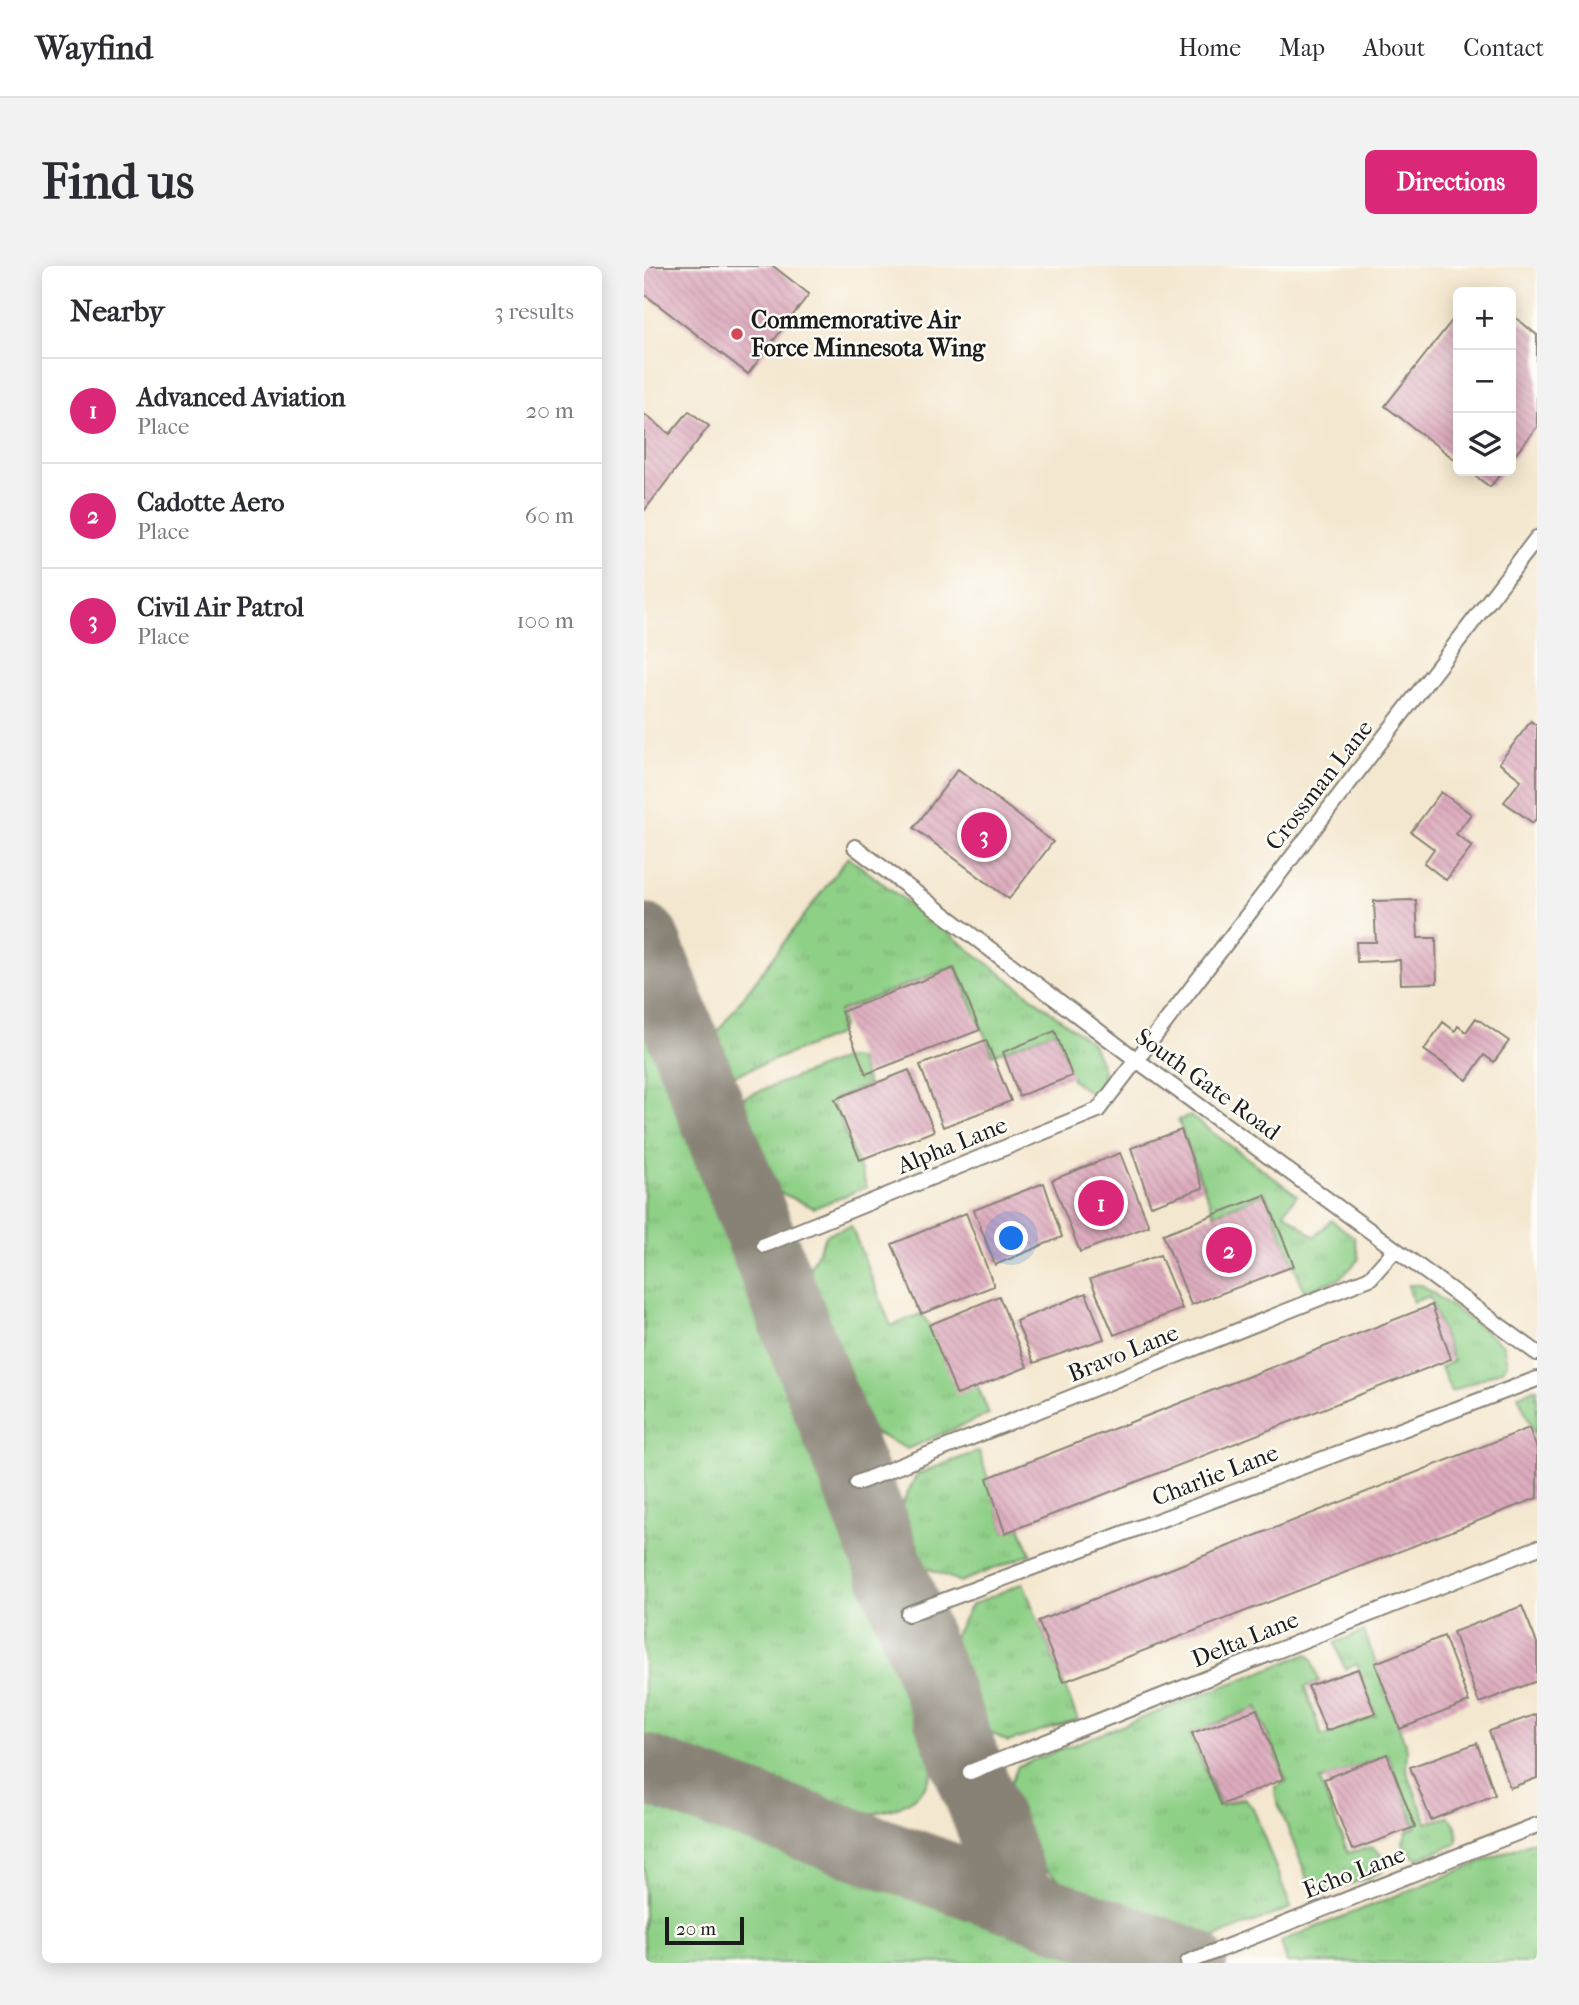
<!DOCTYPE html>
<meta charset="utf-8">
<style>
body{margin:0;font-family:"IM FELL French Canon",serif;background:#f2f2f3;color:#2b2b33}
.controls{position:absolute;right:21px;top:21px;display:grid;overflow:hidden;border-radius:10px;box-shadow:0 4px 18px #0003}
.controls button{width:63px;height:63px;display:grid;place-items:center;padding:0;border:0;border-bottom:2px solid #e1e1e2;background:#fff;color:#2b2b33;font:35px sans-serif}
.scale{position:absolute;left:21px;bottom:18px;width:79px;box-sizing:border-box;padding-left:7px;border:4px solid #1c1c1c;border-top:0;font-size:19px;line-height:24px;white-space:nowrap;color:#1c1c1c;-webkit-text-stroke:5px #fdfcf7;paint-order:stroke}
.you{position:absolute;left:368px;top:973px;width:24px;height:24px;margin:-18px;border:5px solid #fff;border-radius:50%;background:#1a73e8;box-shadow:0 0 0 10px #1a73e833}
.badge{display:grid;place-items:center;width:46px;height:46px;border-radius:50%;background:#db2777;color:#fff;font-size:23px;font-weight:700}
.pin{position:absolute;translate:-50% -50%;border:4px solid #fff;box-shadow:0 2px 7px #0006}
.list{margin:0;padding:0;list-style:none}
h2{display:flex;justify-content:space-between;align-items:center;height:91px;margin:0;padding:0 28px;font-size:30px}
h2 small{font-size:23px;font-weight:400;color:#7c7c81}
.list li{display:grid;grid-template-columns:46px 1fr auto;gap:21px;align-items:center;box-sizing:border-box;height:105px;padding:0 28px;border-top:2px solid #e1e1e2}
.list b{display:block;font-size:26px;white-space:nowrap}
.list p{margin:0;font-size:23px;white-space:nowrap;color:#7c7c81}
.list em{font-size:23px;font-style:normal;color:#7c7c81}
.icon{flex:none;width:38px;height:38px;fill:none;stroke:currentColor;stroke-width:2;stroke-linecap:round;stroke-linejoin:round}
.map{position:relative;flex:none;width:893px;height:1697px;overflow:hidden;border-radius:10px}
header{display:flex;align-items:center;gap:42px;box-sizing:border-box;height:98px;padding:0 35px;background:#fff;border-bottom:2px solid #e1e1e2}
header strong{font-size:33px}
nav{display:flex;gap:38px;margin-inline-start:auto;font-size:24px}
.intro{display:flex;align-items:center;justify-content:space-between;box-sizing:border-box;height:168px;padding:0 42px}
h1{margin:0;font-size:49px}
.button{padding:18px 32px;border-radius:10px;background:#db2777;color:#fff;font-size:24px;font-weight:700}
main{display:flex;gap:42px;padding:0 42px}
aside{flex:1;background:#fff;border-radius:10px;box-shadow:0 4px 18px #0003}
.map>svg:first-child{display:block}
</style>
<header>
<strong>Wayfind</strong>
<nav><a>Home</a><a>Map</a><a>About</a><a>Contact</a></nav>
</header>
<div class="intro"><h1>Find us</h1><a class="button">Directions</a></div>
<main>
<aside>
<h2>Nearby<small>3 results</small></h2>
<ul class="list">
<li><span class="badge">1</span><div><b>Advanced Aviation</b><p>Place</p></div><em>20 m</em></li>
<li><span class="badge">2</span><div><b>Cadotte Aero</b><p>Place</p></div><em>60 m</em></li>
<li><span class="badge">3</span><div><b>Civil Air Patrol</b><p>Place</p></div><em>100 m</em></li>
</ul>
</aside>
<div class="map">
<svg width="893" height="1697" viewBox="0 0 893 1697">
<defs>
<pattern id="grass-tufts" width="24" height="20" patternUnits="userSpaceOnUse" patternTransform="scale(1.75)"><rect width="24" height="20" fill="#8fd087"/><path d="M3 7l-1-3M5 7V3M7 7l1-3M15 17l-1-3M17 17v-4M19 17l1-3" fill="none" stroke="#7bb274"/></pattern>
<pattern id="building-back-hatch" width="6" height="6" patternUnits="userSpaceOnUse" patternTransform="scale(1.75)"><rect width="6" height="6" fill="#ddacbe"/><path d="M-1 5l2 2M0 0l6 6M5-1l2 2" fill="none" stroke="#bd93a3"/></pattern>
</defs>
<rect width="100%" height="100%" fill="#fdfcf7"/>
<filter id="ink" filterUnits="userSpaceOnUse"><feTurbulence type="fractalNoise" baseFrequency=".0143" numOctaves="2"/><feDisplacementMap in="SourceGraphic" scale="14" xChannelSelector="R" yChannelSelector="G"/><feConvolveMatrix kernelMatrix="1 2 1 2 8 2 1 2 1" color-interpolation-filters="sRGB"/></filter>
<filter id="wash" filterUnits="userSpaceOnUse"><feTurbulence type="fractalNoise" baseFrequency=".00686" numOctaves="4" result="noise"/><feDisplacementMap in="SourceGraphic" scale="28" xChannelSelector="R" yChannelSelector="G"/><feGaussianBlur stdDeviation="1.57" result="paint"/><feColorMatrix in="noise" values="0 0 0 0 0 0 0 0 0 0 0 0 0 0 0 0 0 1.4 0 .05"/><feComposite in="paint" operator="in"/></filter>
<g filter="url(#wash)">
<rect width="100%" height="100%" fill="#f4e7cf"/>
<path fill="url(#grass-tufts)" stroke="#567652" stroke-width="2" d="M204,591L448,777C454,798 469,803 448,828L429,815L411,765L349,789L311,700L195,745C198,757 201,761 191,770L91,809L81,807L68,773Z
M0,730L289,1478C297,1523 263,1544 223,1548L0,1470Z
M201,792L214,793L224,819L188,834L223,921L170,942L126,922L93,840L100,831Z
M546,850L653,929L640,946L671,971L687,954L710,971L715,993L697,1012L661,1026L621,927L570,948L534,854Z
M207,960L247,1060L277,1048L334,1121L345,1148L263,1183L219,1161L162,1010L183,968Z
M764,1019H778L859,1079L863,1097L858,1104L807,1126L797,1101L809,1095L785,1030L769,1036Z
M893,1122V1174L874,1129Z
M335,1185L361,1266L376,1261L387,1288L316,1316L272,1297L252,1251L273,1208Z
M379,1317L434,1454L364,1476L335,1460L304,1382L327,1339Z
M720,1365L763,1483L762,1503L783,1557L804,1551C814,1558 816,1567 812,1578L773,1593L763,1586L759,1577L763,1566L772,1561L743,1488L676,1515L704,1587L728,1581C739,1588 740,1593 738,1606L671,1632L632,1532L631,1521L642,1515L613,1441L546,1468L577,1540L600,1532L609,1542L647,1642L571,1671L423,1619L399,1602L362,1529L374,1500L663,1388L668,1393L675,1415L661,1421L678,1470L732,1450L713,1398L701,1403L691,1377Z
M0,1537L453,1697H0Z
M893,1574V1697H643L637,1675Z"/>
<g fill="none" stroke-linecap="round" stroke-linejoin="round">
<path stroke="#888276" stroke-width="70" d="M0,672L377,1637
M0,1503L548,1697"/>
</g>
<g id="blocks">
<path fill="url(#building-back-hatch)" d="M0,0H129L165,28L104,108L0,28Z
M814,47V196L741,140Z
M867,48L893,69V161L867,194Z
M45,145L65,160L0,245V148L26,168Z
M825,205H859L846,221Z
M887,455L893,460V551L889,557L860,536L877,514L855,497Z
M314,503L409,576L365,633L270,562Z
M797,526L827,548L812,568L828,580L802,614L780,597L790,583L767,566Z
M772,634L774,672H792L793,717L757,718L756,694L713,696L712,676H732L730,635Z
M310,702L336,764L222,808L197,746Z
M832,752L865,775L850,796L840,789L823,814L780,784L799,756L811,765L814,760L822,766Z
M411,765L428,810L375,830L359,786Z
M342,774L367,835L299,861L276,799Z
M265,804L290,865L216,894L191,833Z
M537,864L559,922L507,940L487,882Z
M476,887L505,960L436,986L408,914Z
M400,917L418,971L351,999L330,944Z
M621,929L650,1000L547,1039L519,968Z
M322,947L350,1020L277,1048L248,978Z
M516,989L538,1043L470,1069L446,1013Z
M442,1027L460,1073L390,1097L372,1055Z
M355,1030L383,1101L313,1129L285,1059Z
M788,1039L807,1093L361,1267L343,1212Z
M885,1162L893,1183V1232L419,1416L394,1355Z
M878,1340L893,1377V1415L835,1437L809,1366Z
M800,1370L825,1436L756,1463L731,1397Z
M714,1403L731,1447L682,1465L664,1420Z
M613,1443L639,1513L577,1539L548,1467Z
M893,1448V1512L866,1522L845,1465Z
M833,1477L851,1529L787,1554L766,1501Z
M743,1488L771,1561L708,1584L680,1513Z"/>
</g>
</g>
<g filter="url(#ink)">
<use href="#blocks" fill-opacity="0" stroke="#888276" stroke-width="2"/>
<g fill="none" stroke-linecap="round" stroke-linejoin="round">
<g stroke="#888276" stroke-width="18">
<path id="service" d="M211,581L494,795L893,1087
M120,979L454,844L893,272
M213,1217L726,1012L751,984
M264,1348L893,1113
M326,1506L893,1282
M544,1696L893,1559"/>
</g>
<use href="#service" stroke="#fff" stroke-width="14"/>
</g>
</g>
<circle fill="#d1495b" stroke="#fdfcf7" stroke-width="2.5" cx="93" cy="68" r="7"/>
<g text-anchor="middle" stroke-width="5" stroke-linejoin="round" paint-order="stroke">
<g font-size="24" font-weight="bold" fill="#1c1c1c" stroke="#fdfcf7" text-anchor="start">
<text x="107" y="62">Commemorative Air<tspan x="107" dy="28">Force Minnesota Wing</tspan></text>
</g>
<g font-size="24" fill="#1c1c1c" stroke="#fdfcf7">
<text transform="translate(675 519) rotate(-52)" y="8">Crossman Lane</text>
<text transform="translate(564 818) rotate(36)" y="8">South Gate Road</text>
<text transform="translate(308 879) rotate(-22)" y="8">Alpha Lane</text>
<text transform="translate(479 1087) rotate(-22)" y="8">Bravo Lane</text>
<text transform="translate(571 1209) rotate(-21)" y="8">Charlie Lane</text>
<text transform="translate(601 1373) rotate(-22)" y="8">Delta Lane</text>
<text transform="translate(710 1606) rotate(-21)" y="8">Echo Lane</text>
</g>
</g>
</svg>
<div class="controls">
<button>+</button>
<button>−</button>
<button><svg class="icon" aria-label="layers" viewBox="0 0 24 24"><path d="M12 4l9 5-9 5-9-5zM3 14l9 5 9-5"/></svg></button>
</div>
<div class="scale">20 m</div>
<div class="you"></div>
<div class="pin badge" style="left:457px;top:937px">1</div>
<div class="pin badge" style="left:585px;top:984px">2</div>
<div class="pin badge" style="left:340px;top:569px">3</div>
</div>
</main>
